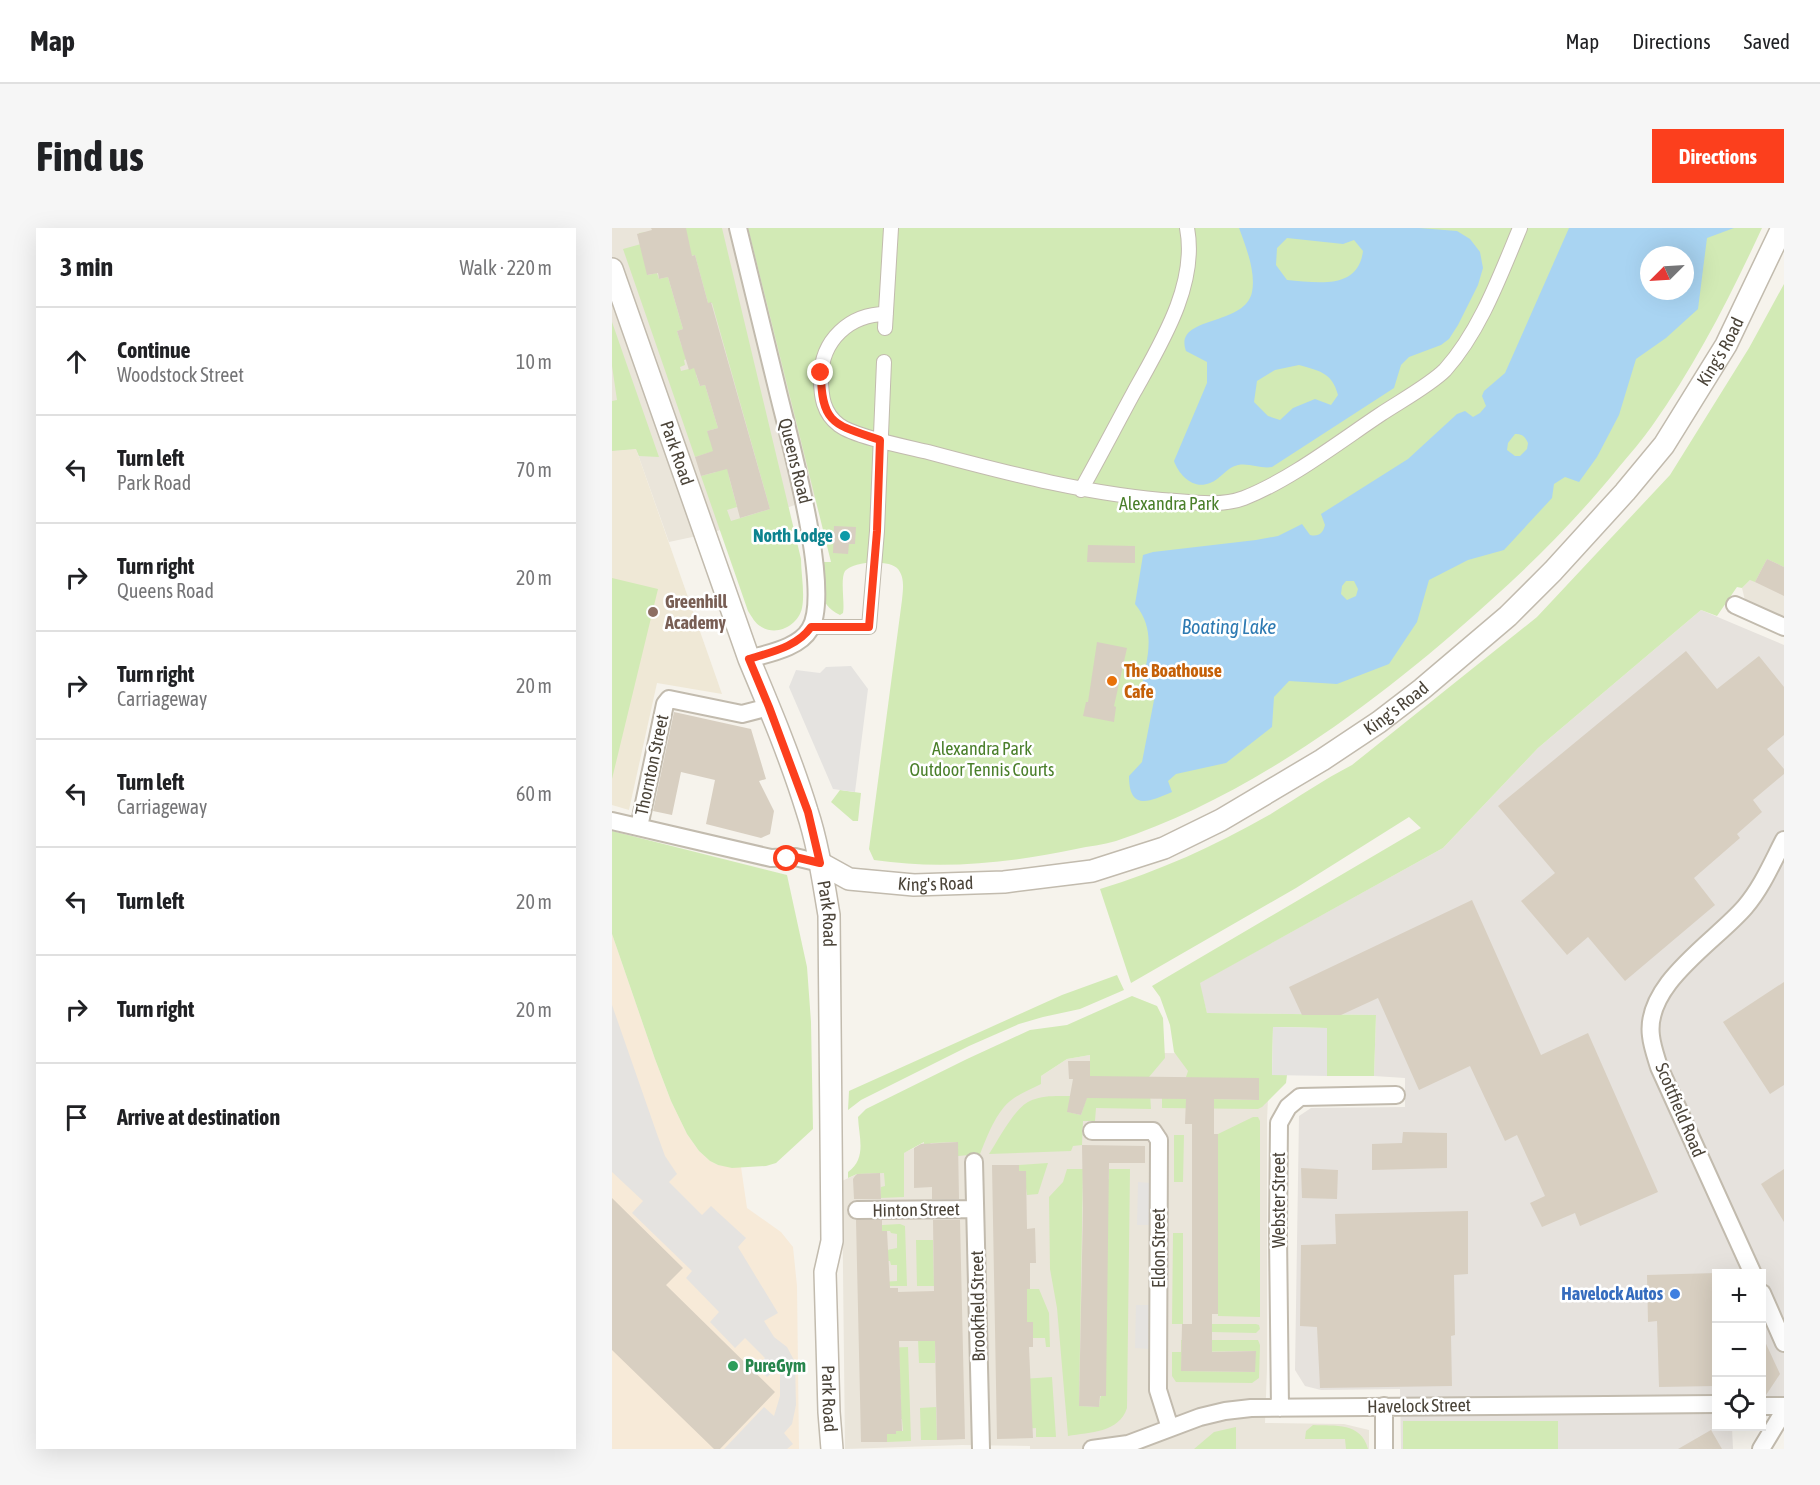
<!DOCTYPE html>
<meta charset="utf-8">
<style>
body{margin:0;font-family:"Asap Condensed",sans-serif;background:#f6f6f6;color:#202124}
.controls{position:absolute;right:18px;bottom:18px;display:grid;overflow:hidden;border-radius:0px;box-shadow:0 6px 24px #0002}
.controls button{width:54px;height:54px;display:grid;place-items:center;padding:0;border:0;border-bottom:2px solid #e0e0e0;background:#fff;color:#202124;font:30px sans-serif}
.compass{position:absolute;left:1028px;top:18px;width:54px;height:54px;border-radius:50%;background:#fff;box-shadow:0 6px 24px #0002;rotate:246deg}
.stop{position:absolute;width:18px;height:18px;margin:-14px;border:4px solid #fc3f1d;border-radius:50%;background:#fff}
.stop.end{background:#fc3f1d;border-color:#fff;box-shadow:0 2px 6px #0008}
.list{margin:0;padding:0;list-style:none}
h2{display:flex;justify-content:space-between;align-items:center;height:78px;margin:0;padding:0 24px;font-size:26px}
h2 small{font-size:20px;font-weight:400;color:#757577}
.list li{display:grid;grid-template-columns:39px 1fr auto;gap:18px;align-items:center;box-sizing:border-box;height:108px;padding:0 24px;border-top:2px solid #e0e0e0}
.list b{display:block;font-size:22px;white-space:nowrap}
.list p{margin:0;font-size:20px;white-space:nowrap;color:#757577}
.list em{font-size:20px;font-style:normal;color:#757577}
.icon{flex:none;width:33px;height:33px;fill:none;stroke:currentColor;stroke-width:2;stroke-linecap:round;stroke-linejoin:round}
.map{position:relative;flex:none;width:1172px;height:1221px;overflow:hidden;border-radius:0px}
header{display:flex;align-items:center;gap:36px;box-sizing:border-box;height:84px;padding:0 30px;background:#fff;border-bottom:2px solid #e0e0e0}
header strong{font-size:28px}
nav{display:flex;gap:33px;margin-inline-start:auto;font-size:21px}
.intro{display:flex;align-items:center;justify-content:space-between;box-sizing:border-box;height:144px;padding:0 36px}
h1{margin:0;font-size:42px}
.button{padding:15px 27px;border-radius:0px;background:#fc3f1d;color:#fff;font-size:21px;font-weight:700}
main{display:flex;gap:36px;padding:0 36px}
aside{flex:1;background:#fff;border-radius:0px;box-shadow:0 6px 24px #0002}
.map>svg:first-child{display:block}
</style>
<header>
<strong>Map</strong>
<nav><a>Map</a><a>Directions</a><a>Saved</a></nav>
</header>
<div class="intro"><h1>Find us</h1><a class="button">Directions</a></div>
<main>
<aside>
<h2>3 min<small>Walk · 220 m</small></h2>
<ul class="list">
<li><svg class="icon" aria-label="ahead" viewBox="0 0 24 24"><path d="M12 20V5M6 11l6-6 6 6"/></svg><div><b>Continue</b><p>Woodstock Street</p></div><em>10 m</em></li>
<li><svg class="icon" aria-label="left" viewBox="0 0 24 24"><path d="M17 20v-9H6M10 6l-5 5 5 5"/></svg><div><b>Turn left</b><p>Park Road</p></div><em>70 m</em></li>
<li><svg class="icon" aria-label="right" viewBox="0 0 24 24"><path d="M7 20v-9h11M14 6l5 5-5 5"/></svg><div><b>Turn right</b><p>Queens Road</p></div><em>20 m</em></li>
<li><svg class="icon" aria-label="right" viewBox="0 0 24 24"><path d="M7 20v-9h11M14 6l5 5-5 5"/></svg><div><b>Turn right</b><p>Carriageway</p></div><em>20 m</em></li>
<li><svg class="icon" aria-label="left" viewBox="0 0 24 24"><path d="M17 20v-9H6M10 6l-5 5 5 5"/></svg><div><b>Turn left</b><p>Carriageway</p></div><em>60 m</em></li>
<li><svg class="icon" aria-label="left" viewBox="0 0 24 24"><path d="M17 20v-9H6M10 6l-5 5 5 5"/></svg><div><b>Turn left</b></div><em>20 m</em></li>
<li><svg class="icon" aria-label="right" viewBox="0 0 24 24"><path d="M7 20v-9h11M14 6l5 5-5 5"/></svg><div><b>Turn right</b></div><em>20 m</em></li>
<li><svg class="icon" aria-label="arrive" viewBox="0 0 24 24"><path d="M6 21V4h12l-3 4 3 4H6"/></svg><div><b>Arrive at destination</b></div></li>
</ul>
</aside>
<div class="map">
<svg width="1172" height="1221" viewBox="0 0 1172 1221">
<rect width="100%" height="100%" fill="#f6f3ec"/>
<path fill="#eae5da" d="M0,0H136L204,270L99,305L57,314L24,221L0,223Z
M1172,295V399L1137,389L1130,360L1138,352Z
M553,825L658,827L655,892V1141L653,1195L732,1196L757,1202V1221H418V1218L350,1217L233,1221L230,953L302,920L429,848L455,831L478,827Z"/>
<path fill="#f7ead8" d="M0,706L43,831L59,873L75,906L87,923L98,933L106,937L129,939L135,980L169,1004L181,1019L185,1058L187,1221H0Z"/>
<path fill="#e6e2dd" d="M1089,382L1172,417V1169L1150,1179V1046H1104V1198L1120,1199L1121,1221H789L788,1161L709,1162L693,1158L683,1142L687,888L699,880L793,879V850L762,848L764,787L595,785L587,755L831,620L926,520Z"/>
<path fill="#efe8d6" d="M24,221L110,466L45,455L17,582L0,577V223Z"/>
<path fill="#d2eab5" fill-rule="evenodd" d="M74,0H110L189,331C189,346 193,365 190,380C186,398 164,409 148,398C143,395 140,389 136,383L89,248L104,244L99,224L83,229L11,21L29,16L27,5ZM83,27L96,75H100L158,281L119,293L115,282L125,279L117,249L115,230L95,203L106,200L93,157L88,158L84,147L88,138L69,143L68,139L73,137L72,132L81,129L70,119L65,103L71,101L56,49L47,51L45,45L36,47L34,40Z
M136,0H1150C1118,69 1084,136 1040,198C1030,212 1018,226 1007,239C968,287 925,331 878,373C772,469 641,568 504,613C491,617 477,618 464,621C397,635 330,642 262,632L257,621L290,372C291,361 293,350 286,341C278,331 241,333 233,343C228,351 233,375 231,385L228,387C204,375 210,358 208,334H219ZM1037,27H1073V63H1037Z
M1172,56V339L1155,331L1143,354L1138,352L1130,360L1125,359L1105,388L1089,382L926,520L831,620L588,755L595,785L764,787L762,848H715V800L661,799L660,846L675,847L674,855L650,879L646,881L550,880V870L646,872L574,849L576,843L562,824L558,797L548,769L540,758L809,600L797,589L684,660L519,755L488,661C547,643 603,618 657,587C685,570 711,552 740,537L925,389L1058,247L1137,120Z
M0,94L47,229L27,228L24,221L0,223V173L5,172L0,138Z
M0,350L46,361L0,551Z
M228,562L249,565L246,593H241L219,574Z
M0,603L175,647L195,739L199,794L201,901L164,935L154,938L120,940L106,937L98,933L87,923L75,906L59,873L43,831L0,706Z
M505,747L512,762L468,781L431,789L407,796L357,818L249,872L236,882L237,863L450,767Z
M520,768L545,778L551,790L553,830L537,849L539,881L484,880L483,893H471L470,917L461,918L459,923L377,926C387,911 403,878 420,872C432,867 446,868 458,868L456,884L469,887L478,859V827L455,831L429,848V856C417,862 401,868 392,879C381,892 374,911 368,926L346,928L345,914L319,915L312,921V914L292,925V969L268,970L269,959L273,958L272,945L245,946L236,950V944C255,930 247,910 246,889L254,881L355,831L418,802L455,797Z
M641,889H646L648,893V1089L606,1088V906Z
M562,907H572L571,954H562Z
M436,935L426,966L415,967L414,960L407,959L413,943H407V937Z
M455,941H471L467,1178L487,1179C488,1165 495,1153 494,1139H489L492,951H497V941H518L515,1180C507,1205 478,1204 456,1208L445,1080L438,1041L437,969L451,954Z
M288,996L293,998L295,1058H271L270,1054L285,1053V1037H279L278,1033H270V1023L285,1020V1006L279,1005L278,1003H270V997Z
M561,1005H571V1096H560Z
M304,1012H321L322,1058H305Z
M408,1061H427L437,1085L438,1119H434L433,1110H417L409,1094Z
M305,1088L323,1103V1135H307Z
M600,1096H644L647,1097L648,1101L644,1105L600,1104Z
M569,1112H646L648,1117L647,1150L640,1155L564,1154L560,1148V1124H569ZM643,1123V1144L569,1143L570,1124Z
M296,1119L299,1213L275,1214V1206H284V1203H291L290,1191H284L289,1175V1167H282V1142H288L287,1130L271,1120Z
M440,1149L444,1209H424V1200L411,1201L410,1151Z
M324,1179L325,1212H309L308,1180Z
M791,1193H946V1221H791Z
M701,1197C723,1198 749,1194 756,1221H734L733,1211H693L694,1203Z
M624,1199V1221H582L602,1204Z"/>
<path fill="#e5e3e0" d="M239,438L256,461L243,564L221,561L177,459L184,442L208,445L214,439Z
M0,777L45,906L53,928L65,946L57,954L90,987L99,978L134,1010L126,1019L166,1085L152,1093L162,1109L175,1119L183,1134L184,1177L180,1196L172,1205L181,1216L175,1221H112L152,1179L162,1188L168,1168V1146L164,1141L155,1149L145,1139L153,1130L133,1110L123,1120L98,1094L107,1084L74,1050L80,1043L20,985L31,973L0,944Z
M661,799L715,800V848L660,847Z
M526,954L539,955L538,997H525Z
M524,1077H538L537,1121L523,1120Z"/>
<path fill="#a9d4f2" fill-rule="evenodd" d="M627,0H807L845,3L858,11L868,24L871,40L866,57L846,97L837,111L829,117L797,129L789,137L782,160L660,239C649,241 638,235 626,237C615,239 609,251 598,255C581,262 567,247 562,233L595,155V134L574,123C561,87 633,99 640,64C644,44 634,19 627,0ZM675,10L731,16L742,12L751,23C746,63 704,54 675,52L664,37L665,20ZM687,137C707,143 720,144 726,167L719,177L703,171L681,180L668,192L656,188L642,174L645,153L663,142Z
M957,0H1122L1095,10L1086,81L1054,110L1024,131L1007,187L985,229L967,254L953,249L942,256L940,270L892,322L856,332L817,352L805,394L777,436L725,456L677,453L662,469L660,499L614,535L564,546L556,553L560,564C537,574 517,583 517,548L530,534L543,467L529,464C534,432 546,404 523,376L531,327L541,324L644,312L666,308L690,296L698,307C707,309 711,305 713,297L709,286L796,231L845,186L853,183L861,189L868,185L874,178L870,168L872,163L893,145ZM1037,27H1073V63H1037ZM903,206C911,206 913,209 916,215L915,221L908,228H903L895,222L896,215ZM734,353H742L746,361L744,368L735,372L729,366L730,358Z"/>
<path fill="#d8cfc1" d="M39,0H74L80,28L83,27L96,75L99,74L158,281L128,290L115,241L89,248L83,229L101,223L95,203L106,200L93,157L88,158L82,140L77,142L65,103L71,101L56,49L47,51L46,45L35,47L25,6L40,2Z
M222,298L244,299L243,316H237L236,326L221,325Z
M476,317L523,318V335L475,334Z
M1155,331L1172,339V368L1143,354Z
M485,414L515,420L502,478L504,479L502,494L471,488L474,474H476Z
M1074,423L1105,461L1147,428L1172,459V507L1155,521L1172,541V546L1141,572L1150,584L1125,606L1128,610L1082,650L1103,677L1013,753L976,709L955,727L909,673L943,645L886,578Z
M62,484L139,501L154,551L147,553L162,583L158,606L149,610L94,596L103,552L69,544L60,587L41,583Z
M860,672L929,827L976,805L1046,964L968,998L963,985L930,999L918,975L933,968L905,907L893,913L858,838L807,862L766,770L729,787H690L677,759Z
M1172,754V857L1158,866L1111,794Z
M456,833H478V848L647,850V872L602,871V906H606V1086H600V1124L644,1123L643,1144L569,1143L570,1096H580V896H573L574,871L475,870L469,887L455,884L461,851H457Z
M791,904L835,905V940L760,942V916L790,915Z
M346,914L347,971H320V959L302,960V920L309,916Z
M470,917L533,918V935H497L494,1168H488L487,1179L467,1178L471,980Z
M380,937H407V943H414L415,1001L423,1000L424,1035H418V1061H415V1094H421V1119H417L421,1210L385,1211Z
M689,940L726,942L725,971L690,970Z
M1172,941V994L1149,956Z
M268,945L269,971H242L241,951L243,948L245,946Z
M0,970L71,1040L54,1057L163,1164L108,1221H102L0,1122Z
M856,983V1046L842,1047L843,1107L839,1108L840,1158L708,1160L705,1099L688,1098L689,1017L724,1016L723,986Z
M244,992H270V1003H275L278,1060H286V1064L322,1063L321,992H348L353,1211L325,1212L323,1113H287L290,1203H284V1206H275V1214H249Z
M1104,1045V1158L1047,1159L1045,1093L1036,1094L1035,1047Z
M1149,1105L1168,1146L1154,1167L1149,1168Z
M1099,1202L1110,1221H1066Z"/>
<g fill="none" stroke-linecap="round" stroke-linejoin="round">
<g stroke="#c2bbae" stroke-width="16">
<path id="pedestrian" d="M274,86C238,86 209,112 209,150C209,168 211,185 227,197C243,209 295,219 316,224C398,246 479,267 564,273C585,275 611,278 632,270C678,252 727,214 769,186C787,174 818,157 833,142C868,103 888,48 908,0
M273,100L279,0
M469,262C487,230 504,197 522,164C548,117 586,57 575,0
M199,399H257L265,303L272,134"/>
</g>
<g stroke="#c2bbae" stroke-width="20">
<path id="minor" d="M126,0C139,53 152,107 165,160C176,207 221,363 198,401C187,420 157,425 137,431
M1123,377L1172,399
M0,593L159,630L183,629L208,635
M27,599L53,476L57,471L130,486L157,479
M480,903H541L547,912L546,1162L558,1200
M362,934L369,1221
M245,982L363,981
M1141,1046L1047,839C1044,829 1040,818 1039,808C1032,756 1103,714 1133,679C1150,659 1160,635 1172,612
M1150,1065L1172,1115
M772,1178V1221
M1150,1178H1172
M668,1180L666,1006L667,895L676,879L688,869L784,867
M480,1221L516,1216L588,1189L613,1183L639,1180L1104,1176
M1149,1221L1172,1183"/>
</g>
<g stroke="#c2bbae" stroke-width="24">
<g id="tertiary">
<path id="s1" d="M0,41L137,431C158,481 179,531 195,583C206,616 211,652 217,687L220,1013L213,1044L217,1184L220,1221"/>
<path id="s2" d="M208,635L237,651L302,657L392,654L480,643L552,620L609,592L710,532L767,494L810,461L896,388L941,343L1013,264L1052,217L1114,117L1170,0"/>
</g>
</g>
<use href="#pedestrian" stroke="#fff" stroke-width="14"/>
<use href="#minor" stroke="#fff" stroke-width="16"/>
<use href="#tertiary" stroke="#fff" stroke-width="21"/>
</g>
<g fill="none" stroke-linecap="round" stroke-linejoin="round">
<path stroke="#fc3f1d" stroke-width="8" d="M175,631L183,629L208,635L196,584L157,479L137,431C159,424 185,419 199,399H257L265,303L268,212C224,197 209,197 209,145"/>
</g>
<circle fill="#0f9aa8" stroke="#fff" stroke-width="2" cx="233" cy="308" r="6"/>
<circle fill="#8d6e63" stroke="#fff" stroke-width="2" cx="41" cy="384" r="6"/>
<circle fill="#e8710a" stroke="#fff" stroke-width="2" cx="500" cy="453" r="6"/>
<circle fill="#3f7fe0" stroke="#fff" stroke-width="2" cx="1063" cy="1066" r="6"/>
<circle fill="#2e9e5b" stroke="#fff" stroke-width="2" cx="121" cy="1138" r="6"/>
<g text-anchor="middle" stroke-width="5" stroke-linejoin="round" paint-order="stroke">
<g font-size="18" fill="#4b4439" stroke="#fff">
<text dy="6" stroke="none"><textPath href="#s2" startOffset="1110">King's Road</textPath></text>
<text dy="6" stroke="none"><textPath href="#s1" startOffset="195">Park Road</textPath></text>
<text transform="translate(183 233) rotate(76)" y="6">Queens Road</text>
<text dy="6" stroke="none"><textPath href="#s2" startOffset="624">King's Road</textPath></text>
<text transform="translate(40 537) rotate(-78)" y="6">Thornton Street</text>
<text dy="6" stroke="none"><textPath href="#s2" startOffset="120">King's Road</textPath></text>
<text dy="6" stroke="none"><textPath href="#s1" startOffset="681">Park Road</textPath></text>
<text transform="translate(1068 882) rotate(67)" y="6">Scottfield Road</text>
<text transform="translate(667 972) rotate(-90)" y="6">Webster Street</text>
<text transform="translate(304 982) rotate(-1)" y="6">Hinton Street</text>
<text transform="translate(547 1020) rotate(-90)" y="6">Eldon Street</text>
<text transform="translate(366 1078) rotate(-91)" y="6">Brookfield Street</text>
<text dy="6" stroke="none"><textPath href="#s1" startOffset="1167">Park Road</textPath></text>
<text transform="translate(807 1178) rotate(-1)" y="6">Havelock Street</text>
</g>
<g font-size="18" fill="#4a7f2a" stroke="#fff">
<text x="557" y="282">Alexandra Park</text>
<text x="370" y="527">Alexandra Park<tspan x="370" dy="21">Outdoor Tennis Courts</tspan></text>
</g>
<g font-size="18" font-weight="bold" fill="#0d838f" stroke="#fff" text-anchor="end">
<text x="221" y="314">North Lodge</text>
</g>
<g font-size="18" font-weight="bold" fill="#785e54" stroke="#fff" text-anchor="start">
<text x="53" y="380">Greenhill<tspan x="53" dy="21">Academy</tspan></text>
</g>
<g font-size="18" font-weight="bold" fill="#c56008" stroke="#fff" text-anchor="start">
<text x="512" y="449">The Boathouse<tspan x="512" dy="21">Cafe</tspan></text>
</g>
<g font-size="18" font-weight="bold" fill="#366cbe" stroke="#fff" text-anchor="end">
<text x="1051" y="1072">Havelock Autos</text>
</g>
<g font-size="18" font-weight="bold" fill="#27864d" stroke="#fff" text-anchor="start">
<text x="133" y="1144">PureGym</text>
</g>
<g font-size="20" font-style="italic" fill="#2e7ab2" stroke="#fff">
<text x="617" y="406">Boating Lake</text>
</g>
</g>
</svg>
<div class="controls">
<button>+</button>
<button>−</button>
<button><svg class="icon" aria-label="locate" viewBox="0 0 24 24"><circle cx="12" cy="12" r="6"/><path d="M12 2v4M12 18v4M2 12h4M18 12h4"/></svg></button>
</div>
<svg class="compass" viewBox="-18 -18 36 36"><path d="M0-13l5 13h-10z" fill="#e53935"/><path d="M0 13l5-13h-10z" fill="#757577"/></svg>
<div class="stop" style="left:175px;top:631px"></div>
<div class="stop end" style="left:209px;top:145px"></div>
</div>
</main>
